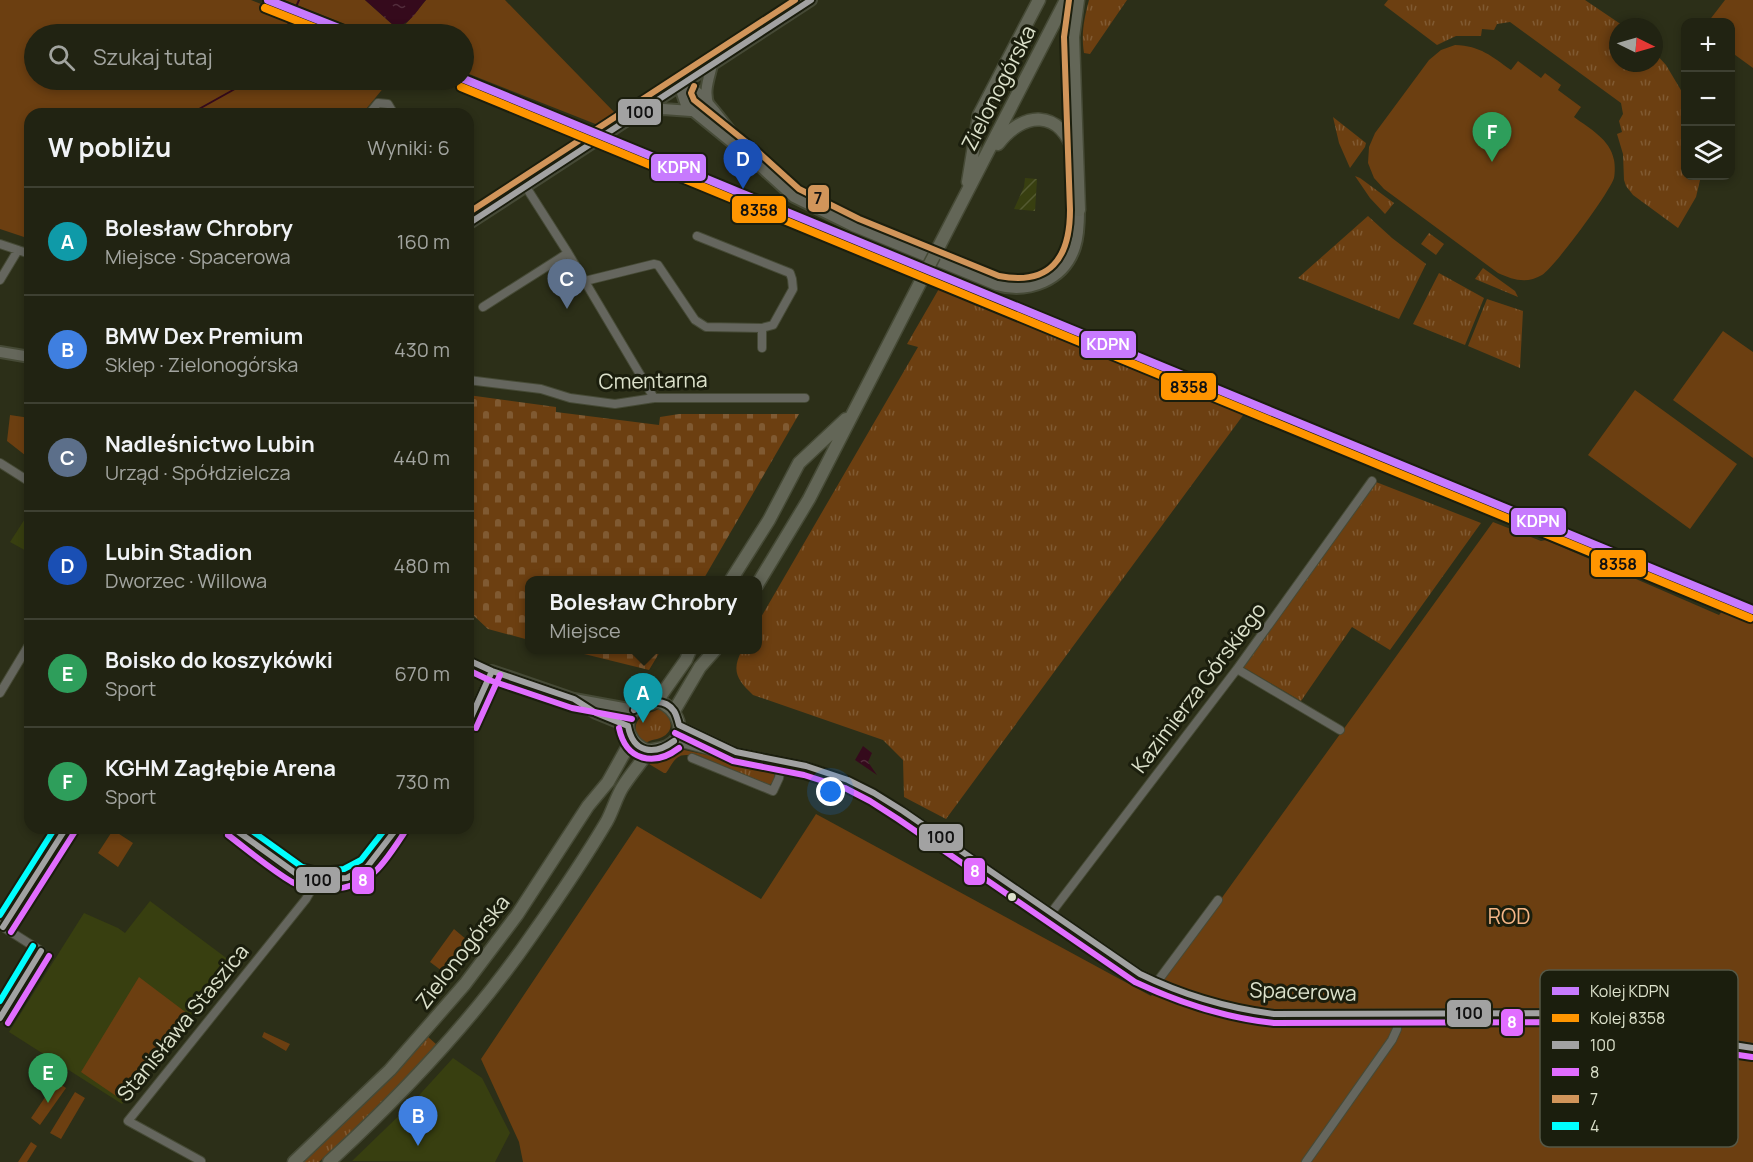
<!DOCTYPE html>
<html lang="pl">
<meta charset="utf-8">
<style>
body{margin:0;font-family:Manrope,sans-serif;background:#292b1b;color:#f1f3f6}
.controls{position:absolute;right:18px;top:18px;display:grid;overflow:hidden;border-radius:12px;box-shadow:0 3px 9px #0003}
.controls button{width:54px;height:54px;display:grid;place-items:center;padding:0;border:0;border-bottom:2px solid #3e4032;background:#212312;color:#f1f3f6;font:30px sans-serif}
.compass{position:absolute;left:1609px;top:18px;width:54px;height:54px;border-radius:50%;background:#212312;box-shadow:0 3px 9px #0003;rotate:95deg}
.you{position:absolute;left:831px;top:792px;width:21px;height:21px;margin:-15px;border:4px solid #fff;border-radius:50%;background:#1a73e8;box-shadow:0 0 0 9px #1a73e833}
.badge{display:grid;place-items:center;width:39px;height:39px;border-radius:50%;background:#0b8043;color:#fff;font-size:20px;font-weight:700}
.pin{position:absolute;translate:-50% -50px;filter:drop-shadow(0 2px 3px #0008)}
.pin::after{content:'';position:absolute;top:32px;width:21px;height:18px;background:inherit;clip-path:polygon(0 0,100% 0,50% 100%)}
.popup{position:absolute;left:525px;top:576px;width:237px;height:78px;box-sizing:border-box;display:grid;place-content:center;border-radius:12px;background:#212312;filter:drop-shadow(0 2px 4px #0005);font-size:20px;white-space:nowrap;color:#a2a49f}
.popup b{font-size:22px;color:#f1f3f6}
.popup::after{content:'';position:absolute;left:50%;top:100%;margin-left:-12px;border:12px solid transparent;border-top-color:#212312}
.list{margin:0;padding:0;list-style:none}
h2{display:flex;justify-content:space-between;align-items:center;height:78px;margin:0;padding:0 24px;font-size:26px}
h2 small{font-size:20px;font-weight:400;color:#a2a49f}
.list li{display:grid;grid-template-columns:39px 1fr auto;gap:18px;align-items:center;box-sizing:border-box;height:108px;padding:0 24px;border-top:2px solid #3e4032}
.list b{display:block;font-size:22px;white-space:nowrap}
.list p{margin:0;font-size:20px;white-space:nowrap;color:#a2a49f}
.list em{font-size:20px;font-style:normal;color:#a2a49f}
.icon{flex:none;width:33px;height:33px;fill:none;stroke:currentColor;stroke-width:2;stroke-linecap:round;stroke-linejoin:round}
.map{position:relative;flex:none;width:1753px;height:1162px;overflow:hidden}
.search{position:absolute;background:#212312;box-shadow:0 3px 9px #0003;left:24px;top:24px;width:450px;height:66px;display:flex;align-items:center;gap:15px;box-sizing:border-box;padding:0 21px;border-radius:33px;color:#a2a49f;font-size:22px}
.panel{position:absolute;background:#212312;box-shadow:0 3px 9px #0003;left:24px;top:108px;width:450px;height:726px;border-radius:18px}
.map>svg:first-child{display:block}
</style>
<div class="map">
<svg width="1753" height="1162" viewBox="0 0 1753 1162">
<defs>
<pattern id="industrial-furrows" width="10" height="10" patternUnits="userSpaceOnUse" patternTransform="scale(1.5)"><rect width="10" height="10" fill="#383f10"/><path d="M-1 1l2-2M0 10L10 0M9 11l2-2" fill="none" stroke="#545a31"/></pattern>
<pattern id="grass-tufts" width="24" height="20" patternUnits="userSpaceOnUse" patternTransform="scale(1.5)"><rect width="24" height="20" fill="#6c3f11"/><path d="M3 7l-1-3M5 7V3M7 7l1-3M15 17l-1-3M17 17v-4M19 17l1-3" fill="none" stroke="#805a32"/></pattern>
<pattern id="cemetery-stones" width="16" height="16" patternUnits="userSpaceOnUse" patternTransform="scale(1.5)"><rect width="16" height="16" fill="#6c3f11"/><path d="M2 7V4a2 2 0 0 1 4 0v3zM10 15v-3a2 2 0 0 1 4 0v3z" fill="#805a32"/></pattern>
<pattern id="water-ripples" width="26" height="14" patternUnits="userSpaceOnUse" patternTransform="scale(1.5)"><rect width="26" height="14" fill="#350a1c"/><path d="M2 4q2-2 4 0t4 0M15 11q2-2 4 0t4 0" fill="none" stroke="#522d3c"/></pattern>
</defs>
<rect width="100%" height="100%" fill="#2c2f18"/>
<path fill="#383f10" d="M30,511V553L10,542Z
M150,901L233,963L122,1104L9,1032L84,913L118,928L125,933Z
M453,1058L482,1078L510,1133L495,1162L352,1161L412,1103Z"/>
<path fill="url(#industrial-furrows)" d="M1025,178L1037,179L1035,211L1014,209L1024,187Z"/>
<path fill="url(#grass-tufts)" d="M1089,0H1127L1090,54L1084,53C1081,34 1084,19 1089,0Z
M1388,0H1585L1625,27H1618V63H1654V52L1666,65L1685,97L1686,176H1701L1696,197L1678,228L1633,195L1626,186L1624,180L1623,154L1617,134L1622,132L1619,121L1623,114L1621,103L1510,22L1497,24L1494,30L1482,29L1481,36H1456L1437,45L1384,5Z
M1333,117L1366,143L1365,147L1350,168L1339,143Z
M1355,176L1360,178L1394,203L1385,214L1370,198Z
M1368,216L1392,238L1426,264L1399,319L1298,278Z
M1429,233L1444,244L1436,255L1421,244Z
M1483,268L1515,291L1518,297L1475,279Z
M1439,273L1484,298L1465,345L1413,324Z
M940,287L950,291L952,289L1244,414L946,819L904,797L903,760L883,740L753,695C737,680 731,671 742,650H757V624L918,347L907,344Z
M1487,299L1523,311L1520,368L1468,346Z
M1376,482L1481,523L1390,650L1352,627L1301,701L1243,667Z
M660,708C670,715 676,728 664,736C658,740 651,739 646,743C636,738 631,726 641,717C646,712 654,713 660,708Z
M684,750L717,757L767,764L771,766L775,770L774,780L771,784H767L695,754L694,756C676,752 675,760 666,773H664L649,764L657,759Z
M427,1036L437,1045L404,1082L319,1162H298Z"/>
<path fill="url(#cemetery-stones)" d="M468,395L556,407V412L659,425L660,417L679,414H799L703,580H529V640L488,629L473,615L468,622Z
M568,650H661L649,670Z"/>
<path fill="#6c3f11" d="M0,0H251L339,34H34V80H390L362,114H30V239L0,229Z
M284,0H365L393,25H405L426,0H505L615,113L598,125L464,72V34H370Z
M1725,0H1753V68L1731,52L1730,22H1708Z
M1455,45C1481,46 1491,56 1511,70L1518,61L1541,78L1545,73L1561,85L1558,90L1581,107L1574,117C1590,129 1610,139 1614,160C1615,165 1615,173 1614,178C1610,192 1554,268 1542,275C1527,284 1513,280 1498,273L1384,189L1374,178L1368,163L1369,147L1375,133L1429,60L1441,50Z
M1723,331L1753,352V458L1673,400Z
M1635,390L1737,464L1690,529L1588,455Z
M10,415L30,418V459L7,441Z
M1493,522L1541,541L1546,540L1719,615L1723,610L1753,619V1162H523L519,1142L481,1059L637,826L761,899L816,814L1151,996Z
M113,830L133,843L118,867L98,853Z
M454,929L467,940L442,971L430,962Z
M139,977L188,1014L122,1100L81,1072Z
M264,1032L290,1044L286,1051L262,1037Z
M56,1081L66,1088L40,1125L31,1118Z
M75,1092L85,1098L61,1139L50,1133Z
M31,1142L37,1146L27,1162H18Z"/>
<path fill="url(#water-ripples)" d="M365,0H426C417,10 408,29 393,25Z
M863,746L872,753L868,762L877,775L855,760Z"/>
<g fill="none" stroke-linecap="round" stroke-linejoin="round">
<path stroke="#350a1c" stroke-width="2" d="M284,34L299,0
M190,114L251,80"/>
<g stroke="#464a36" stroke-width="10">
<path id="street" d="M369,114L378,103L388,104L394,114
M526,187L568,253L654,398
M0,244L30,254
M0,280L18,250
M585,281L654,264L658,265L695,320L706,327L762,328L773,325L793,289L792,279L790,273L697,236
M483,307L568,253
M762,348V328
M468,380L541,389L570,398L615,404L654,398H805
M0,463L30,482
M1237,669L1340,730
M0,693L30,643
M468,724L492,671
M679,725L732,750
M674,741L711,751L736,752L806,766L855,784L903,811L1140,974C1183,996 1226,1009 1274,1014L1601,1013L1727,1044L1753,1048
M692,758L773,791L779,778L782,761
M233,828L298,875L317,880H333L347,878L367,867L397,828
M1051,913L1237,669L1372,481
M0,925L41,951L0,1018
M3,927L66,828
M1157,982L1218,900
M201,1161L128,1121L306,899L317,880
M1306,1162L1392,1040L1397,1029L1398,1014"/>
</g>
<g stroke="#464a36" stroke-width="14">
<path id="secondary" d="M685,83L682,93L686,105L750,157L794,197L855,227L996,285C1028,294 1064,281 1075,247C1079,235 1079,222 1079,210
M685,83C703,93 726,126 739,143
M709,106C703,92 709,78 712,65
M644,111L663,109L691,111
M468,224L811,0
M0,352L30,357
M492,671L574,699L634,710
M579,702L596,713L628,726"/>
</g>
<g stroke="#464a36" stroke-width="15">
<path id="primary" d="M1078,0L1073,37L1079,210
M998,144C1023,111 1060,109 1074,153
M968,182L979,115L1039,0
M934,256L1066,0
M731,580L769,520L799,463L846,419
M757,585L809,499L922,279
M657,701C678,707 689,735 668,746C663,749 655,749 649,751C632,746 619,725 635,710C640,704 650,704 657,701Z
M657,701L686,660L690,650
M674,711L700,667L715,650
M294,1162L390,1070L465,984L517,915L588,806L608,782L632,739
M329,1162C404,1093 474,1019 532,935C558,898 584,860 607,821C613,810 616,798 622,788C630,775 640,764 649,751"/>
</g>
<use href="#street" stroke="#65665e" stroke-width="8"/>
<use href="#secondary" stroke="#65675b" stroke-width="10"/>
<use href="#primary" stroke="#636657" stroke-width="12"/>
<g stroke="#464a36" stroke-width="15" stroke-linecap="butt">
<path id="primary-bridge" d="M922,279L934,256"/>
</g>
<use href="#primary-bridge" stroke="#636657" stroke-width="12"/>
<g stroke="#1b1e0d" stroke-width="10">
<path id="bus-1" d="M468,224L811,0
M468,660L492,671L574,699L596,713L628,726
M634,710C647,703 663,696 674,711C676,714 678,721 679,725
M468,724L492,671
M679,725L736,752L806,766L848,780L874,793L903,811L1140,974C1183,995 1227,1008 1274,1014L1601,1013L1727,1044L1753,1048
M628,726C633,753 654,756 674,741
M233,828L298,875L317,880L347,878L367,867L397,828
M3,927L66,828
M0,1018L41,951"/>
</g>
<g stroke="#1b1e0d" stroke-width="10">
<path id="bus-2" d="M468,670L489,680L572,708L632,719
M476,728L500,675
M619,728C626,761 654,767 679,748
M675,733L733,761L804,775L845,788L870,801L898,819L1135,982C1180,1003 1225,1018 1274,1023L1600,1022L1725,1053L1752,1057
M228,835C249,851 270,869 292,882C316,895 352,891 372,874C383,866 396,845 404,833
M11,932L74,833
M8,1023L49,956"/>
</g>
<g stroke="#1b1e0d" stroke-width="10">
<path id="bus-3" d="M694,86L691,93L694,100L756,150L799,189L859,219L999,276C1050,286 1070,258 1070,210L1064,37L1069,0
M468,213L795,0"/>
</g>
<g stroke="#1b1e0d" stroke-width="10">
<path id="bus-4" d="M248,828L302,867L318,871L344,869L361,860L386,828
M0,915L55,828
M0,1001L33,946"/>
</g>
<use href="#bus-1" stroke="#a2a2a2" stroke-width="6"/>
<use href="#bus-2" stroke="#e16dff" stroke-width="6"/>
<use href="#bus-3" stroke="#d1955a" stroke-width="6"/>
<use href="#bus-4" stroke="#0ff" stroke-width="6"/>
<g stroke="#1b1e0d" stroke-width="12">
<path id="rail-1" d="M268,0L354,34
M464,79L1753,610"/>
</g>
<g stroke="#1b1e0d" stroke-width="12">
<path id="rail-2" d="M265,8L331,34
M461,87L1750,618"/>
</g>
<use href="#rail-1" stroke="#c77afe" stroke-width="8"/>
<use href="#rail-2" stroke="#ff9500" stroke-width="8"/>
</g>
<circle fill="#dce1cb" stroke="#1b1e0d" stroke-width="2" cx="1012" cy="897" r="5"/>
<g text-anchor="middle" stroke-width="6" stroke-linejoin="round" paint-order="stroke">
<g font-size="21" fill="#dce1cb" stroke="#1b1e0d">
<text transform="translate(999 88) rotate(-63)" y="7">Zielonogórska</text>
<text transform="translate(653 381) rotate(-1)" y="7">Cmentarna</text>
<text transform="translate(1199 688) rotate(-53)" y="7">Kazimierza Górskiego</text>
<text transform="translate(463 952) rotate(-52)" y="7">Zielonogórska</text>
<text transform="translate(1303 992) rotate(2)" y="7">Spacerowa</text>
<text transform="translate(183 1023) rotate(-51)" y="7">Stanisława Staszica</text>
</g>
<g font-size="21" fill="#f5b687" stroke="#1b1e0d">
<text x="1509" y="924">ROD</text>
</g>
</g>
<rect x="1540" y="970" width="198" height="177" rx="9" fill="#1b1e0d" stroke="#555846" stroke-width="1.5"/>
<rect x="1552" y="987" width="27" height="8" fill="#c77afe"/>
<rect x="1552" y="1014" width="27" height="8" fill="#ff9500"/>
<rect x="1552" y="1041" width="27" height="8" fill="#a2a2a2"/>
<rect x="1552" y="1068" width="27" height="8" fill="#e16dff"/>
<rect x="1552" y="1095" width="27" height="8" fill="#d1955a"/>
<rect x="1552" y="1122" width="27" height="8" fill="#0ff"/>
<g font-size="16" fill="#dce1cb">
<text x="1590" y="997">Kolej KDPN</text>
<text x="1590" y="1024">Kolej 8358</text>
<text x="1590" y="1051">100</text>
<text x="1590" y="1078">8</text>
<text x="1590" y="1105">7</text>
<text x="1590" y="1132">4</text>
</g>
<g stroke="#1b1e0d" stroke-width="2">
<rect x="617" y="98" width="45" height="28" rx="6" fill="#a2a2a2"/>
<rect x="650" y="153" width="57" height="29" rx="6" fill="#c77afe"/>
<rect x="807" y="184" width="23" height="29" rx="6" fill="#d1955a"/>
<rect x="731" y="195" width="56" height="29" rx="6" fill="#ff9500"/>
<rect x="1080" y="330" width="57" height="29" rx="6" fill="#c77afe"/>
<rect x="1160" y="372" width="57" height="29" rx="6" fill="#ff9500"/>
<rect x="1510" y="507" width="57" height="29" rx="6" fill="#c77afe"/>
<rect x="1590" y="549" width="57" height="29" rx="6" fill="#ff9500"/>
<rect x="918" y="823" width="46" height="29" rx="6" fill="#a2a2a2"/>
<rect x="963" y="857" width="23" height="29" rx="6" fill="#e16dff"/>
<rect x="295" y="866" width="46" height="28" rx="6" fill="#a2a2a2"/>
<rect x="351" y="866" width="24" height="29" rx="6" fill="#e16dff"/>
<rect x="1446" y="999" width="46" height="29" rx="6" fill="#a2a2a2"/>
<rect x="1500" y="1008" width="24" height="29" rx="6" fill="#e16dff"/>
</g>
<g font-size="16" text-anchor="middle" font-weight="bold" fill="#fff">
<text x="679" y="173">KDPN</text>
<text x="1108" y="350">KDPN</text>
<text x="1538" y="527">KDPN</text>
<text x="975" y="877">8</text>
<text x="363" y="886">8</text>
<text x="1512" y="1028">8</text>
</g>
<g font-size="16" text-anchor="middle" font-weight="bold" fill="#111">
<text x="640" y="118">100</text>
<text x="818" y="204">7</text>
<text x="759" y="216">8358</text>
<text x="1189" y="393">8358</text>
<text x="1618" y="570">8358</text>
<text x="941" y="843">100</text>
<text x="318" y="886">100</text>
<text x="1469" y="1019">100</text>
</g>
</svg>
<div class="controls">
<button>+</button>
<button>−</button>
<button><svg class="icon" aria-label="layers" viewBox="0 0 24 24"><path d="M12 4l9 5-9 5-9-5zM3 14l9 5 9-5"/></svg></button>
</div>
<svg class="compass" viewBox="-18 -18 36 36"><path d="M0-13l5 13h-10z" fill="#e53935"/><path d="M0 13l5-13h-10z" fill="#a2a49f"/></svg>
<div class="you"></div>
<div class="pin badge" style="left:643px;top:723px;background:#0f9aa8">A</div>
<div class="popup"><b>Bolesław Chrobry</b>Miejsce</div>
<div class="pin badge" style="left:418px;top:1146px;background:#3f7fe0">B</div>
<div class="pin badge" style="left:567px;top:309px;background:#5c6f8a">C</div>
<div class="pin badge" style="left:743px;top:189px;background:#1a4fb4">D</div>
<div class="pin badge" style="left:48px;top:1103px;background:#2e9e5b">E</div>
<div class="pin badge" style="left:1492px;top:162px;background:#2e9e5b">F</div>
<div class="search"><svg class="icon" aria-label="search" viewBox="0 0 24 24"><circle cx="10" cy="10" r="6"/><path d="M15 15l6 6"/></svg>Szukaj tutaj</div>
<section class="panel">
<h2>W pobliżu<small>Wyniki: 6</small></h2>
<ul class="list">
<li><span class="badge" style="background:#0f9aa8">A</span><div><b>Bolesław Chrobry</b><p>Miejsce · Spacerowa</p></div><em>160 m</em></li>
<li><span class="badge" style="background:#3f7fe0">B</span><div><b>BMW Dex Premium</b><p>Sklep · Zielonogórska</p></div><em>430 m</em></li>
<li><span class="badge" style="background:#5c6f8a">C</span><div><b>Nadleśnictwo Lubin</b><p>Urząd · Spółdzielcza</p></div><em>440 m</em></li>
<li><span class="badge" style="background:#1a4fb4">D</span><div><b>Lubin Stadion</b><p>Dworzec · Willowa</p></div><em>480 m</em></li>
<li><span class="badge" style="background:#2e9e5b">E</span><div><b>Boisko do koszykówki</b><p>Sport</p></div><em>670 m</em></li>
<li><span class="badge" style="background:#2e9e5b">F</span><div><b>KGHM Zagłębie Arena</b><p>Sport</p></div><em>730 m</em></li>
</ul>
</section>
</div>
